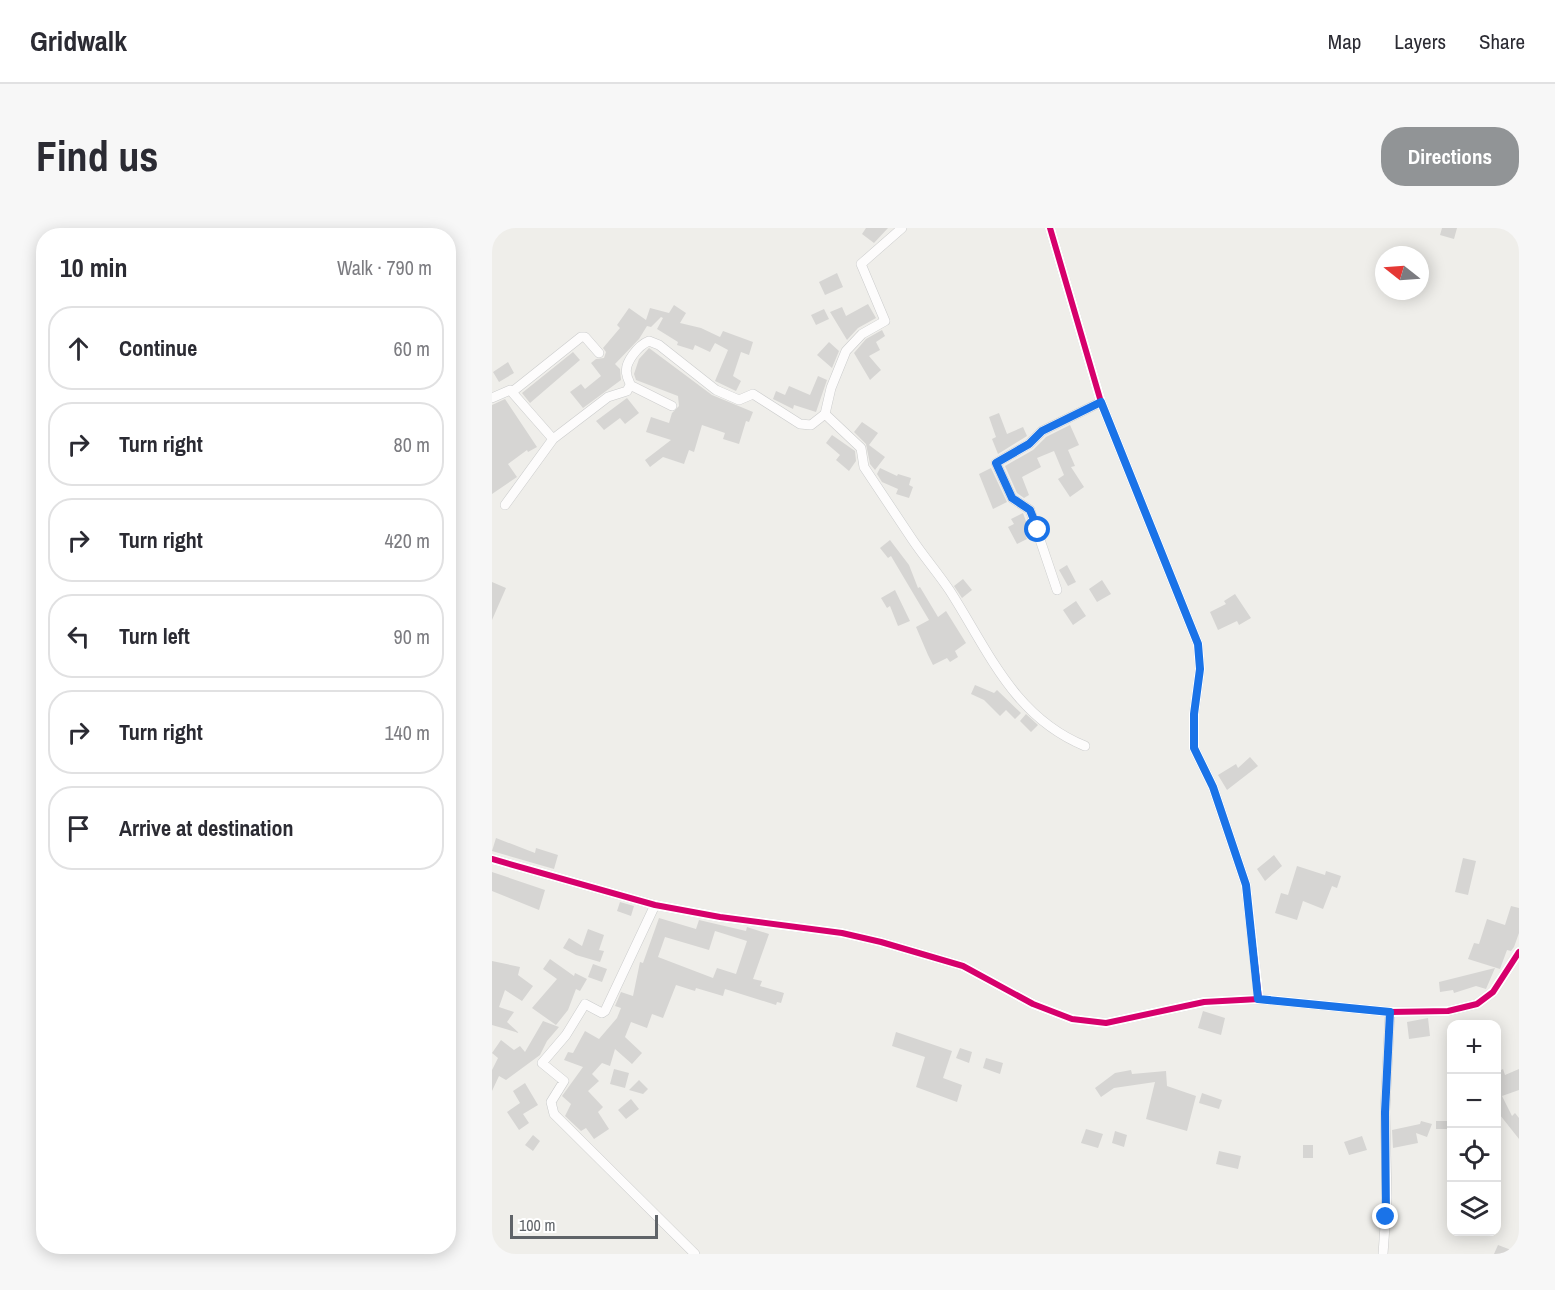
<!DOCTYPE html>
<meta charset="utf-8">
<style>
body{margin:0;font-family:"Archivo Narrow",sans-serif;background:#f7f7f7;color:#2b2b33}
.controls{position:absolute;right:18px;bottom:18px;display:grid;overflow:hidden;border-radius:12px;box-shadow:0 3px 15px #0003}
.controls button{width:54px;height:54px;display:grid;place-items:center;padding:0;border:0;border-bottom:2px solid #e1e1e2;background:#fff;color:#2b2b33;font:30px sans-serif}
.compass{position:absolute;left:883px;top:18px;width:54px;height:54px;border-radius:50%;background:#fff;box-shadow:0 3px 15px #0003;rotate:287deg}
.scale{position:absolute;left:18px;bottom:15px;width:148px;box-sizing:border-box;padding-left:6px;border:3px solid #5f6368;border-top:0;font-size:16px;line-height:21px;white-space:nowrap;color:#5f6368;-webkit-text-stroke:4px #fff;paint-order:stroke}
.stop{position:absolute;width:18px;height:18px;margin:-14px;border:4px solid #1a73e8;border-radius:50%;background:#fff}
.stop.end{background:#1a73e8;border-color:#fff;box-shadow:0 2px 6px #0008}
.list{margin:0;padding:0;list-style:none}
h2{display:flex;justify-content:space-between;align-items:center;height:78px;margin:0;padding:0 24px;font-size:26px}
h2 small{font-size:20px;font-weight:400;color:#7c7c81}
.list li{display:grid;grid-template-columns:39px 1fr auto;gap:18px;align-items:center;box-sizing:border-box;height:84px;margin:0 12px 12px;padding:0 12px;border:2px solid #e1e1e2;border-radius:24px}
.list b{display:block;font-size:22px;white-space:nowrap}
.list em{font-size:20px;font-style:normal;color:#7c7c81}
.icon{flex:none;width:33px;height:33px;fill:none;stroke:currentColor;stroke-width:2;stroke-linecap:round;stroke-linejoin:round}
.map{position:relative;flex:none;width:1027px;height:1026px;overflow:hidden;border-radius:24px}
header{display:flex;align-items:center;gap:36px;box-sizing:border-box;height:84px;padding:0 30px;background:#fff;border-bottom:2px solid #e1e1e2}
header strong{font-size:28px}
nav{display:flex;gap:33px;margin-inline-start:auto;font-size:21px}
.intro{display:flex;align-items:center;justify-content:space-between;box-sizing:border-box;height:144px;padding:0 36px}
h1{margin:0;font-size:42px}
.button{padding:15px 27px;border-radius:24px;background:#919496;color:#fff;font-size:21px;font-weight:700}
main{display:flex;gap:36px;padding:0 36px}
aside{flex:1;background:#fff;border-radius:24px;box-shadow:0 3px 15px #0003}
.map>svg:first-child{display:block}
</style>
<header>
<strong>Gridwalk</strong>
<nav><a>Map</a><a>Layers</a><a>Share</a></nav>
</header>
<div class="intro"><h1>Find us</h1><a class="button">Directions</a></div>
<main>
<aside>
<h2>10 min<small>Walk · 790 m</small></h2>
<ul class="list">
<li><svg class="icon" aria-label="ahead" viewBox="0 0 24 24"><path d="M12 20V5M6 11l6-6 6 6"/></svg><div><b>Continue</b></div><em>60 m</em></li>
<li><svg class="icon" aria-label="right" viewBox="0 0 24 24"><path d="M7 20v-9h11M14 6l5 5-5 5"/></svg><div><b>Turn right</b></div><em>80 m</em></li>
<li><svg class="icon" aria-label="right" viewBox="0 0 24 24"><path d="M7 20v-9h11M14 6l5 5-5 5"/></svg><div><b>Turn right</b></div><em>420 m</em></li>
<li><svg class="icon" aria-label="left" viewBox="0 0 24 24"><path d="M17 20v-9H6M10 6l-5 5 5 5"/></svg><div><b>Turn left</b></div><em>90 m</em></li>
<li><svg class="icon" aria-label="right" viewBox="0 0 24 24"><path d="M7 20v-9h11M14 6l5 5-5 5"/></svg><div><b>Turn right</b></div><em>140 m</em></li>
<li><svg class="icon" aria-label="arrive" viewBox="0 0 24 24"><path d="M6 21V4h12l-3 4 3 4H6"/></svg><div><b>Arrive at destination</b></div></li>
</ul>
</aside>
<div class="map">
<svg width="1027" height="1026" viewBox="0 0 1027 1026">
<rect width="100%" height="100%" fill="#efeeea"/>
<path fill="#d6d5d3" fill-rule="evenodd" d="M374,0H396L382,15L370,6Z
M950,0H965L962,11L948,7Z
M345,45L351,59L333,67L327,54Z
M376,76L384,90L366,100L355,112L338,84L350,79L354,88Z
M182,77L194,85L188,95L209,100L228,109L231,103L261,114L257,127L249,124L241,148L249,153L244,163L223,153L236,122L223,115L218,124L203,117L201,122L185,117L186,114L165,101L171,90L169,89L159,99L155,98L147,111L123,136L128,141L129,152L91,180L78,164L89,156L93,161L109,148L99,135L104,131L112,130L114,124L111,120L128,100L125,97L137,80L154,92L158,80L177,85Z
M332,81L337,91L324,97L319,87Z
M390,102L393,108L384,114L388,122L377,128L389,142L378,152L362,125L374,111Z
M337,114L347,123L340,140L325,127Z
M157,120L220,167L261,184L257,194L254,193L247,216L231,211L233,205L210,197L202,224L197,222L192,236L171,229L158,239L153,232L179,212L154,204L159,189L177,195L180,185L187,178L186,168L144,152L142,146L147,131Z
M81,124L88,132L38,175L30,165Z
M16,134L22,145L7,154L1,144Z
M326,148L335,152L324,184L302,177L301,181L281,171L284,163L293,167L297,158L318,167Z
M135,170L147,185L133,196L128,190L112,202L104,193Z
M13,171L45,219L36,224L35,222L16,236L25,249L0,266V177Z
M507,185L515,206L531,199L535,208L506,226L500,211L504,209L497,189Z
M370,194L386,205L377,217L393,229L383,242L378,236L374,216L362,204Z
M578,197L587,217L576,222L583,238L579,239L592,259L578,269L566,251L572,247L562,223L545,230L549,239L530,249L537,267L532,270L525,265L513,238L541,222L554,209Z
M340,207L363,223L364,233L357,243L344,232L348,227L334,215Z
M388,240L405,248L406,246L419,250L417,257L421,259L417,270L404,266L406,261L390,254L385,246Z
M499,240L515,274L501,281L487,246Z
M531,285L537,302L532,304L535,311L525,316L516,299L522,296L519,291Z
M398,312L417,337L426,360L428,359L446,389L454,383L474,415L463,423L466,429L458,434L455,430L441,437L436,427L424,399L437,392L399,328L396,330L388,320Z
M575,337L584,354L576,358L567,342Z
M471,351L480,362L470,370L462,358Z
M610,352L619,366L605,374L597,361Z
M0,354L14,360L0,392Z
M403,362L418,393L406,398L398,378L395,380L389,370Z
M743,366L759,390L747,397L745,393L726,402L718,384L734,376L732,373Z
M584,373L594,388L581,397L571,382Z
M483,457L502,465L505,462L529,485L523,491L514,482L508,488L492,472L479,466Z
M534,486L546,497L539,504L528,493Z
M758,529L766,538L735,562L726,547L744,536L746,540Z
M4,610L43,625L44,620L66,627L62,641L0,623Z
M782,627L790,638L773,653L765,641Z
M971,630L984,633L976,667L963,664Z
M805,638L833,647L834,643L849,648L845,660L840,658L831,681L811,673L805,692L783,685L789,665L796,667Z
M0,644L53,662L47,682L0,663Z
M128,674L142,678L139,688L125,683Z
M1019,678L1027,680V705L1022,719L1019,723L1015,722L1008,741L976,731L982,715L987,716L995,691L1013,697Z
M167,690L204,701L207,692L254,703L255,699L258,700L277,706L261,751L270,753L268,758L292,765L289,775L285,774L284,777L233,761L231,768L204,760L203,763L184,757L171,790L160,786L155,800L139,794L133,809L150,825L140,836L123,821L118,838L110,835L100,846L107,853L96,863L111,879L106,884L117,901L102,911L94,900L89,903L73,888L79,876L70,868L91,839L72,832L76,824L81,825L93,803L107,811L125,790L129,780L123,778L129,764L141,768L148,734L151,735ZM223,703L255,713L244,746L225,740L221,750L166,729L173,709L217,722Z
M96,701L112,707L107,722L112,723L108,734L84,727L71,720L77,710L90,718Z
M58,731L82,748L83,745L95,751L88,763L84,761L76,782L64,797L40,780L65,751L51,741Z
M0,733L28,739L26,747L41,758L30,773L13,762L7,779L22,784L15,794L27,805L0,797Z
M101,736L115,741L110,754L96,749Z
M1003,740L994,761L984,758L962,765L961,762L948,764L947,754Z
M711,783L733,790L729,807L706,800Z
M936,790L938,808L917,811L915,794Z
M51,793L67,799L55,813L48,827L14,852L7,848L0,863V842L6,830L0,825L9,812L22,822L28,818L33,824Z
M404,804L460,823L451,850L470,857L465,874L424,859L433,829L400,818Z
M468,820L480,824L477,835L464,830Z
M494,830L511,835L508,846L491,840Z
M122,841L137,845L133,860L118,856Z
M1011,841L1013,847L1027,841V862L1010,868L1020,888L1023,885L1027,890V911L1008,887L1005,889V844Z
M639,842L640,846L674,843L675,858L704,868L695,903L654,891L663,854L622,860L609,869L603,860L623,845Z
M147,852L156,861L151,866L137,862Z
M33,855L46,877L31,886L37,895L27,902L15,884L28,875L21,863Z
M710,865L730,872L727,881L707,875Z
M139,871L147,881L134,891L126,882Z
M929,893L940,896L935,909L924,905L926,915L901,920L900,902L928,896Z
M944,893H960V901H944Z
M594,901L611,906L606,920L589,915Z
M623,903L635,907L632,919L620,915Z
M41,907L48,913L41,923L33,917Z
M870,908L875,922L857,927L852,914Z
M811,917H821V930H811Z
M727,923L749,928L746,941L724,936Z
M1006,1017L1027,1025V1026H1002Z"/>
<g fill="none" stroke-linecap="round" stroke-linejoin="round">
<g stroke="#cbcccc" stroke-width="10">
<path id="minor" d="M558,0L609,174L706,416L708,441L702,486V520L721,559L754,657L767,771
M138,157L180,178
M20,164L89,109H93L107,125
M0,170L18,162L61,211L116,169L135,163L138,157C138,153 135,151 135,147C131,135 147,117 157,113L167,117L224,162L247,172L261,166L308,196L319,197L333,186L339,160L354,123L370,106L393,93L369,36L410,0
M333,186L369,220L372,239C388,263 404,287 420,311C432,329 446,345 458,363C497,424 522,489 593,518
M13,277L61,211
M565,362L538,282L520,270L504,235L537,216L550,203L609,174
M0,631L163,677L228,689L350,705L389,714L471,738L541,776L580,791L614,795L712,774L767,771L898,784L956,783L985,776L1001,764L1027,724
M163,677L113,783L110,785L93,776L74,807L50,835L72,853L59,874L62,886L203,1026
M891,1026L895,970L893,883L898,784"/>
</g>
<use href="#minor" stroke="#fdfcfc" stroke-width="9"/>
<g stroke="#fff" stroke-width="10">
<path id="cycleway" d="M558,0L609,174L706,416L708,441L702,486V520L721,559L754,657L767,771
M0,631L163,677L228,689L350,705L389,714L471,738L541,776L580,791L614,795L712,774L767,771L898,784L956,783L985,776L1001,764L1027,724"/>
</g>
<use href="#cycleway" stroke="#d6006c" stroke-width="6"/>
</g>
<g fill="none" stroke-linecap="round" stroke-linejoin="round">
<path stroke="#1a73e8" stroke-width="8" d="M546,302L538,282L520,270L504,235L537,216L550,203L609,174L706,416L708,441L702,486V520L721,559L754,657L766,771L898,784L893,884L894,989"/>
</g>
</svg>
<div class="controls">
<button>+</button>
<button>−</button>
<button><svg class="icon" aria-label="locate" viewBox="0 0 24 24"><circle cx="12" cy="12" r="6"/><path d="M12 2v4M12 18v4M2 12h4M18 12h4"/></svg></button>
<button><svg class="icon" aria-label="layers" viewBox="0 0 24 24"><path d="M12 4l9 5-9 5-9-5zM3 14l9 5 9-5"/></svg></button>
</div>
<svg class="compass" viewBox="-18 -18 36 36"><path d="M0-13l5 13h-10z" fill="#e53935"/><path d="M0 13l5-13h-10z" fill="#7c7c81"/></svg>
<div class="scale">100 m</div>
<div class="stop" style="left:546px;top:302px"></div>
<div class="stop end" style="left:894px;top:989px"></div>
</div>
</main>
